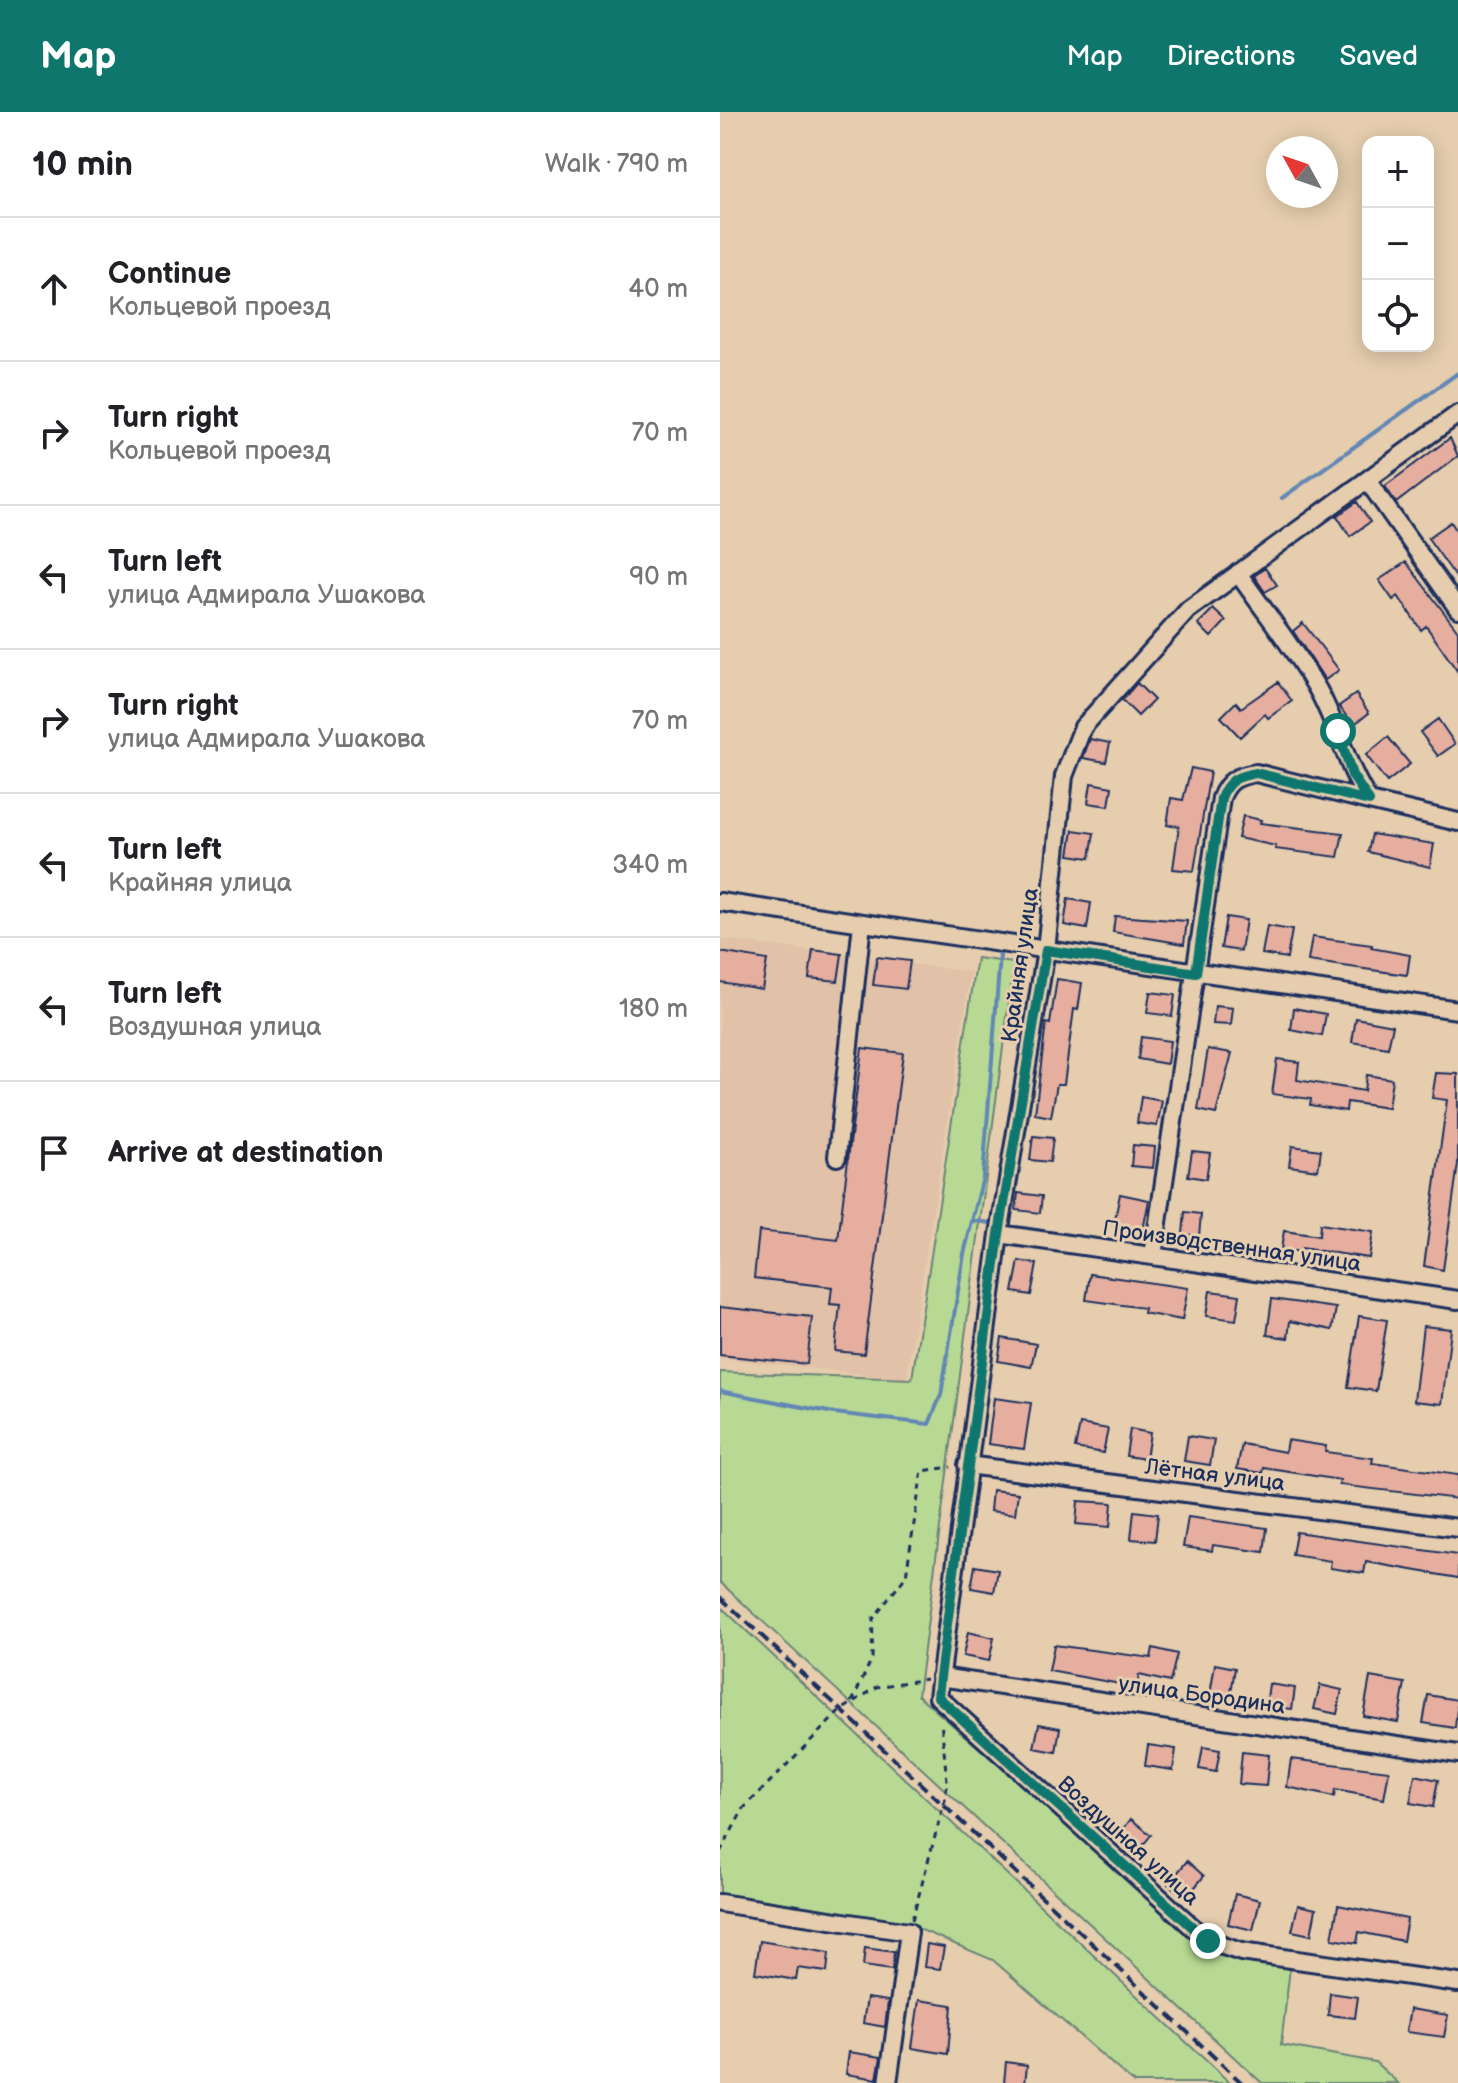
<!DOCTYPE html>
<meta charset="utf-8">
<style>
body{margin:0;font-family:"Balsamiq Sans",sans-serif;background:#f2f2f2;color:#202124}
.controls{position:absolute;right:24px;top:24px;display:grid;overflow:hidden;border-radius:16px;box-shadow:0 4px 20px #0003}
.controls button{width:72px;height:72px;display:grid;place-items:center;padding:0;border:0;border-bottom:2px solid #e0e0e0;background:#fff;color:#202124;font:40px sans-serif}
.compass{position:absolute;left:546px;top:24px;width:72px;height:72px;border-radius:50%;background:#fff;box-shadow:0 4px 20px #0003;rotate:310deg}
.stop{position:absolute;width:24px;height:24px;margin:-18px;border:6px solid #0f766e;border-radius:50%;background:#fff}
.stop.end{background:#0f766e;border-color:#fff;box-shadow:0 2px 8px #0008}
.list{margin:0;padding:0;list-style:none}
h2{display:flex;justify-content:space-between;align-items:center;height:104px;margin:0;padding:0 32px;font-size:34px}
h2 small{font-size:26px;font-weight:400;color:#757577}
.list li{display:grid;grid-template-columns:52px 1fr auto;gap:24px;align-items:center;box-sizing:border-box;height:144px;padding:0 32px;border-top:2px solid #e0e0e0}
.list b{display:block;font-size:30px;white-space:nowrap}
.list p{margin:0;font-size:26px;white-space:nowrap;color:#757577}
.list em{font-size:26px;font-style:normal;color:#757577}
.icon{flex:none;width:44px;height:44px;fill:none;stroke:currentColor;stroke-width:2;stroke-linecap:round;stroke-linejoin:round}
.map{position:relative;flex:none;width:738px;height:1971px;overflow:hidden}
header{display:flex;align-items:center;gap:48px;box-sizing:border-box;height:112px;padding:0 40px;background:#0f766e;color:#fff}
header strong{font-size:38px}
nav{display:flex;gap:44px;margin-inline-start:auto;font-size:28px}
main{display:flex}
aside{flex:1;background:#fff}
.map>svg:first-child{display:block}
</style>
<header>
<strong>Map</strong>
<nav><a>Map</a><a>Directions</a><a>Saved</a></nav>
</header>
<main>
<aside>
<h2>10 min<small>Walk · 790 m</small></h2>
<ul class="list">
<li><svg class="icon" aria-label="ahead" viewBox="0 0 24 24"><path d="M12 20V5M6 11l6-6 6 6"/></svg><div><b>Continue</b><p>Кольцевой проезд</p></div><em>40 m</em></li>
<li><svg class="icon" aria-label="right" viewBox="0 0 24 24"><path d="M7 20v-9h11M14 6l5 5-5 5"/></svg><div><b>Turn right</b><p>Кольцевой проезд</p></div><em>70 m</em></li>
<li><svg class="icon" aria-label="left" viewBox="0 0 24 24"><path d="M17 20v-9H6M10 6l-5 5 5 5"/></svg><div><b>Turn left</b><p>улица Адмирала Ушакова</p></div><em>90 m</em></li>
<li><svg class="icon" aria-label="right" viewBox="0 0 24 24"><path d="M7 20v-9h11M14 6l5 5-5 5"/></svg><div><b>Turn right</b><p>улица Адмирала Ушакова</p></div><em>70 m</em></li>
<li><svg class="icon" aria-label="left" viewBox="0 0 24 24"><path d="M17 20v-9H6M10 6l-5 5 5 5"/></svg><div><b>Turn left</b><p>Крайняя улица</p></div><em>340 m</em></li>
<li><svg class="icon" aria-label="left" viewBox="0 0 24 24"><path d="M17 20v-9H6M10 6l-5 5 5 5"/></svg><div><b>Turn left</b><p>Воздушная улица</p></div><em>180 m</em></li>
<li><svg class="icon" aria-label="arrive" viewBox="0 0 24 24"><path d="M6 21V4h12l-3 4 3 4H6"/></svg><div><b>Arrive at destination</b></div></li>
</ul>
</aside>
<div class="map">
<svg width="738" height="1971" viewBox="0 0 738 1971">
<rect width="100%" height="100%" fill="#e5cdad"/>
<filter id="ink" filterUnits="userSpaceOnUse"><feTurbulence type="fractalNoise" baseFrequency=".0125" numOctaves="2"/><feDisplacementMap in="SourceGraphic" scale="16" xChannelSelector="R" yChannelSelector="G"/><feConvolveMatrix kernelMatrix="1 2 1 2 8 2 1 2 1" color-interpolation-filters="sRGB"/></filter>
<g filter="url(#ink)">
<path fill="#e1c1a7" d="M0,827L251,860L186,1267L0,1246Z"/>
<path fill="#b7d993" stroke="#698478" stroke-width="2" d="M257,846L294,851L198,1583L490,1837L570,1856L561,1933L655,1950L678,1971H542L0,1470V1260L192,1267Z
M0,1494L510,1971H414L273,1848L185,1811L0,1785Z"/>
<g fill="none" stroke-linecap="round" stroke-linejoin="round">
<path stroke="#6387b4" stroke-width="4" d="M562,386L738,261
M252,1109L273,1111
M297,1115L428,1135
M443,1137L738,1180
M0,1279L114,1301L209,1312L221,1283L244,1142L263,1065L280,843"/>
</g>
<path fill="#e6ae9e" stroke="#1b2f5e" stroke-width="2" d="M730,326L738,344L676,391L665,374Z
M637,390L650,410L630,424L617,404Z
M731,410L738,421V468L708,426Z
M686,450L738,519V560L706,514L701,518L678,484L673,488L659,468Z
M545,456L557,473L545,480L534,464Z
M493,497L506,509L491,525L478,512Z
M583,511L619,558L605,568L573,519Z
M558,570L572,589L548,606L545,602L520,625L501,605L516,590L521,596Z
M417,571L434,588L418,604L402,588Z
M636,582L649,601L633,613L619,594Z
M718,607L735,632L718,644L700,620Z
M668,625L690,652L667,670L646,643Z
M370,627L390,631L386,650L363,646Z
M471,656L490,660L474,759L453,757L459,714L447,713L451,686L463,688Z
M371,671L392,675L389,694L368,691Z
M523,704L541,708L540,711L623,721L618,745L555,737L556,734L518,726Z
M353,718L374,721L370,746L349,743Z
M652,722L714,732L710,755L648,740Z
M348,787L371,791L367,817L344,813Z
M395,804L467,809L464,832L393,820Z
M506,805L526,808L521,839L501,836Z
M547,814L572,818L567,846L542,842Z
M592,825L652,833L651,836L690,843L687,863L588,849Z
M93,838L122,842L118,869L89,866Z
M0,840L47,848L42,877L0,870Z
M157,845L190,849L186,877L153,873Z
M337,867L362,871L358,898L354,897L344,972H337L331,1005L315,1002L326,911L330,912Z
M430,880L455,883L452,904L427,901Z
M495,894L513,896L511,913L493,912Z
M574,896L606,902L602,924L571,918Z
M636,906L673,913L668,936L632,930Z
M421,925L450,929L447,952L418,947Z
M142,936L183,941L144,1242L115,1239L120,1193L110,1192L112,1175L34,1166L39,1119L118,1128Z
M488,937L512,941L496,1002L478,998Z
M557,947L579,950L577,968L644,979L646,963L672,967L668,996L627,990L626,999L590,993L591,987L552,982Z
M716,961L738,962V1052L723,1158L704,1154L727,988L712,986Z
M421,985L442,989L437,1014L417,1011Z
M313,1024L333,1026L330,1050L310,1048Z
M413,1033L435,1035L433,1056L411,1054Z
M572,1034L601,1038L598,1058L569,1054Z
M472,1039L490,1041L486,1067L468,1064Z
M298,1081L322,1084L320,1101L296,1098Z
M400,1082L429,1088L423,1118L394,1112Z
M465,1100L481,1102L479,1124L463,1122Z
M600,1112L653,1120L649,1146L582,1136L581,1140L561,1137L564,1119L599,1124Z
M299,1149L317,1152L311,1183L293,1180Z
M370,1162L468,1176L462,1208L423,1201L424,1196L366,1188Z
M490,1179L520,1183L516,1208L486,1204Z
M552,1187L616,1196L612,1218L570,1209L568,1226L547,1223Z
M0,1195L92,1205L87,1252L0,1243Z
M639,1204L667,1208L656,1279L628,1275Z
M703,1214L731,1217L722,1292L694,1289Z
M282,1226L316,1232L311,1255L278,1249Z
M274,1286L311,1291L304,1337L268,1332Z
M360,1312L388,1317L383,1341L355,1336Z
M410,1317L430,1321L426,1347L406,1344Z
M468,1324L494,1328L490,1353L464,1349Z
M567,1328L606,1334L605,1340L653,1346L652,1351L738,1363V1387L619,1373L620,1368L544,1356L543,1361L517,1357L522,1332L565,1340Z
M272,1378L298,1381L295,1402L270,1399Z
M358,1389L392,1391L390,1415L356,1412Z
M414,1399L438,1402L435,1429L411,1427Z
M468,1405L547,1416L544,1440L493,1433L492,1439L463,1435Z
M576,1420L738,1443V1466L646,1450L644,1461L610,1456L611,1449L572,1443Z
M255,1454L278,1458L274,1480L251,1476Z
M248,1520L274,1526L269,1549L243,1544Z
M334,1533L431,1546L433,1536L457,1542L450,1570L419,1563L417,1575L329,1559Z
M495,1552L515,1556L510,1587L490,1583Z
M650,1565L685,1571L678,1610L643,1604Z
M549,1572L575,1576L572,1597L546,1594Z
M600,1573L622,1578L617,1602L594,1597Z
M708,1583L738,1588L735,1616L703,1611Z
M319,1612L340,1616L336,1640L314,1636Z
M428,1633L456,1637L453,1658L425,1654Z
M483,1635L500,1638L496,1660L479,1657Z
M522,1640L549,1643L546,1674L519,1672Z
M571,1647L669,1659L664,1687L615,1678L614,1685L567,1675Z
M695,1663L718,1668L713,1695L690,1691Z
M411,1707L431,1723L419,1738L399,1723Z
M467,1749L484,1764L466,1786L448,1772Z
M515,1782L540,1788L533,1818L508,1812Z
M578,1793L596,1797L591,1823L572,1819Z
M618,1793L687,1807L683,1829L639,1820L637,1831L612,1827Z
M40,1829L109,1841L107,1860L78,1856L76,1868L35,1861Z
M207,1832L224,1835L220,1857L204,1855Z
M145,1836L174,1840L172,1858L143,1854Z
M610,1881L638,1885L635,1906L608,1903Z
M147,1886L168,1889L165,1915L143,1911Z
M199,1888L232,1893L228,1942L192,1936Z
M690,1897L728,1903L724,1925L686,1920Z
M129,1940L161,1945L157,1967L126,1962Z
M286,1950L307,1953L305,1971H284Z"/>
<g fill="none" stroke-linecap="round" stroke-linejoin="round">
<g stroke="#1b2f5e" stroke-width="22">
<path id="minor" d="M738,302L468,498L363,615L344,664L326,838L279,1122L218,1585L488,1829L521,1840L738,1871
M647,368L738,497
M518,461C544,499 575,537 598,578C618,614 626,654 649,689L738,710
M0,790L738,898
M117,1045L142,811
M279,1122L738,1188
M433,1144L501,686C508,668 517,664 536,661L649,689
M247,1353L738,1416
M220,1565L738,1642
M0,1791L189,1820L168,1971"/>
</g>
<path stroke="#1b2f5e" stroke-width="3" stroke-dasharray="6 6" stroke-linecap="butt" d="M132,1590L152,1546L153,1507L186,1464L202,1359L231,1355
M0,1740L24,1696L120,1599L157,1575L206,1567
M192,1808L225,1688L227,1669L221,1609"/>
<use href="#minor" stroke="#e5cdad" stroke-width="16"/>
<path stroke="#1b2f5e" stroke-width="4" stroke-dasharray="12 6" stroke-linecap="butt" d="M0,1485L522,1971"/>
</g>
</g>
<g fill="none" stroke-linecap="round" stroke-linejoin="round" filter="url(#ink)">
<path stroke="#0f766e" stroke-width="10" d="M488,1829L218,1585L220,1565L279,1122L326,838L476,861L501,686C508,668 517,664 536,661L649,689L632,663L618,619"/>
</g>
<g text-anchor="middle" stroke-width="6" stroke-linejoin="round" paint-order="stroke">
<g font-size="22" fill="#1b2f5e" stroke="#e5cdad">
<text transform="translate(299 853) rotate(-82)" y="8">Крайняя улица</text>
<text transform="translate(512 1133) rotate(8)" y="8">Производственная улица</text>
<text transform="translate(495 1362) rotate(7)" y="8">Лётная улица</text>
<text transform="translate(482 1582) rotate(8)" y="8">улица Бородина</text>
<text transform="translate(409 1728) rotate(42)" y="8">Воздушная улица</text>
</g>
</g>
</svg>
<div class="controls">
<button>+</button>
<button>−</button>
<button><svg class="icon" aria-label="locate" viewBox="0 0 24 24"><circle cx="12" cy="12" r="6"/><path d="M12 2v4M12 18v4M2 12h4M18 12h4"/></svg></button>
</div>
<svg class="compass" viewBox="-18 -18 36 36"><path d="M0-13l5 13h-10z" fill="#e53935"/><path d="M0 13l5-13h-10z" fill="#757577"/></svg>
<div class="stop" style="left:618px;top:619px"></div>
<div class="stop end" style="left:488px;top:1829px"></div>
</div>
</main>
